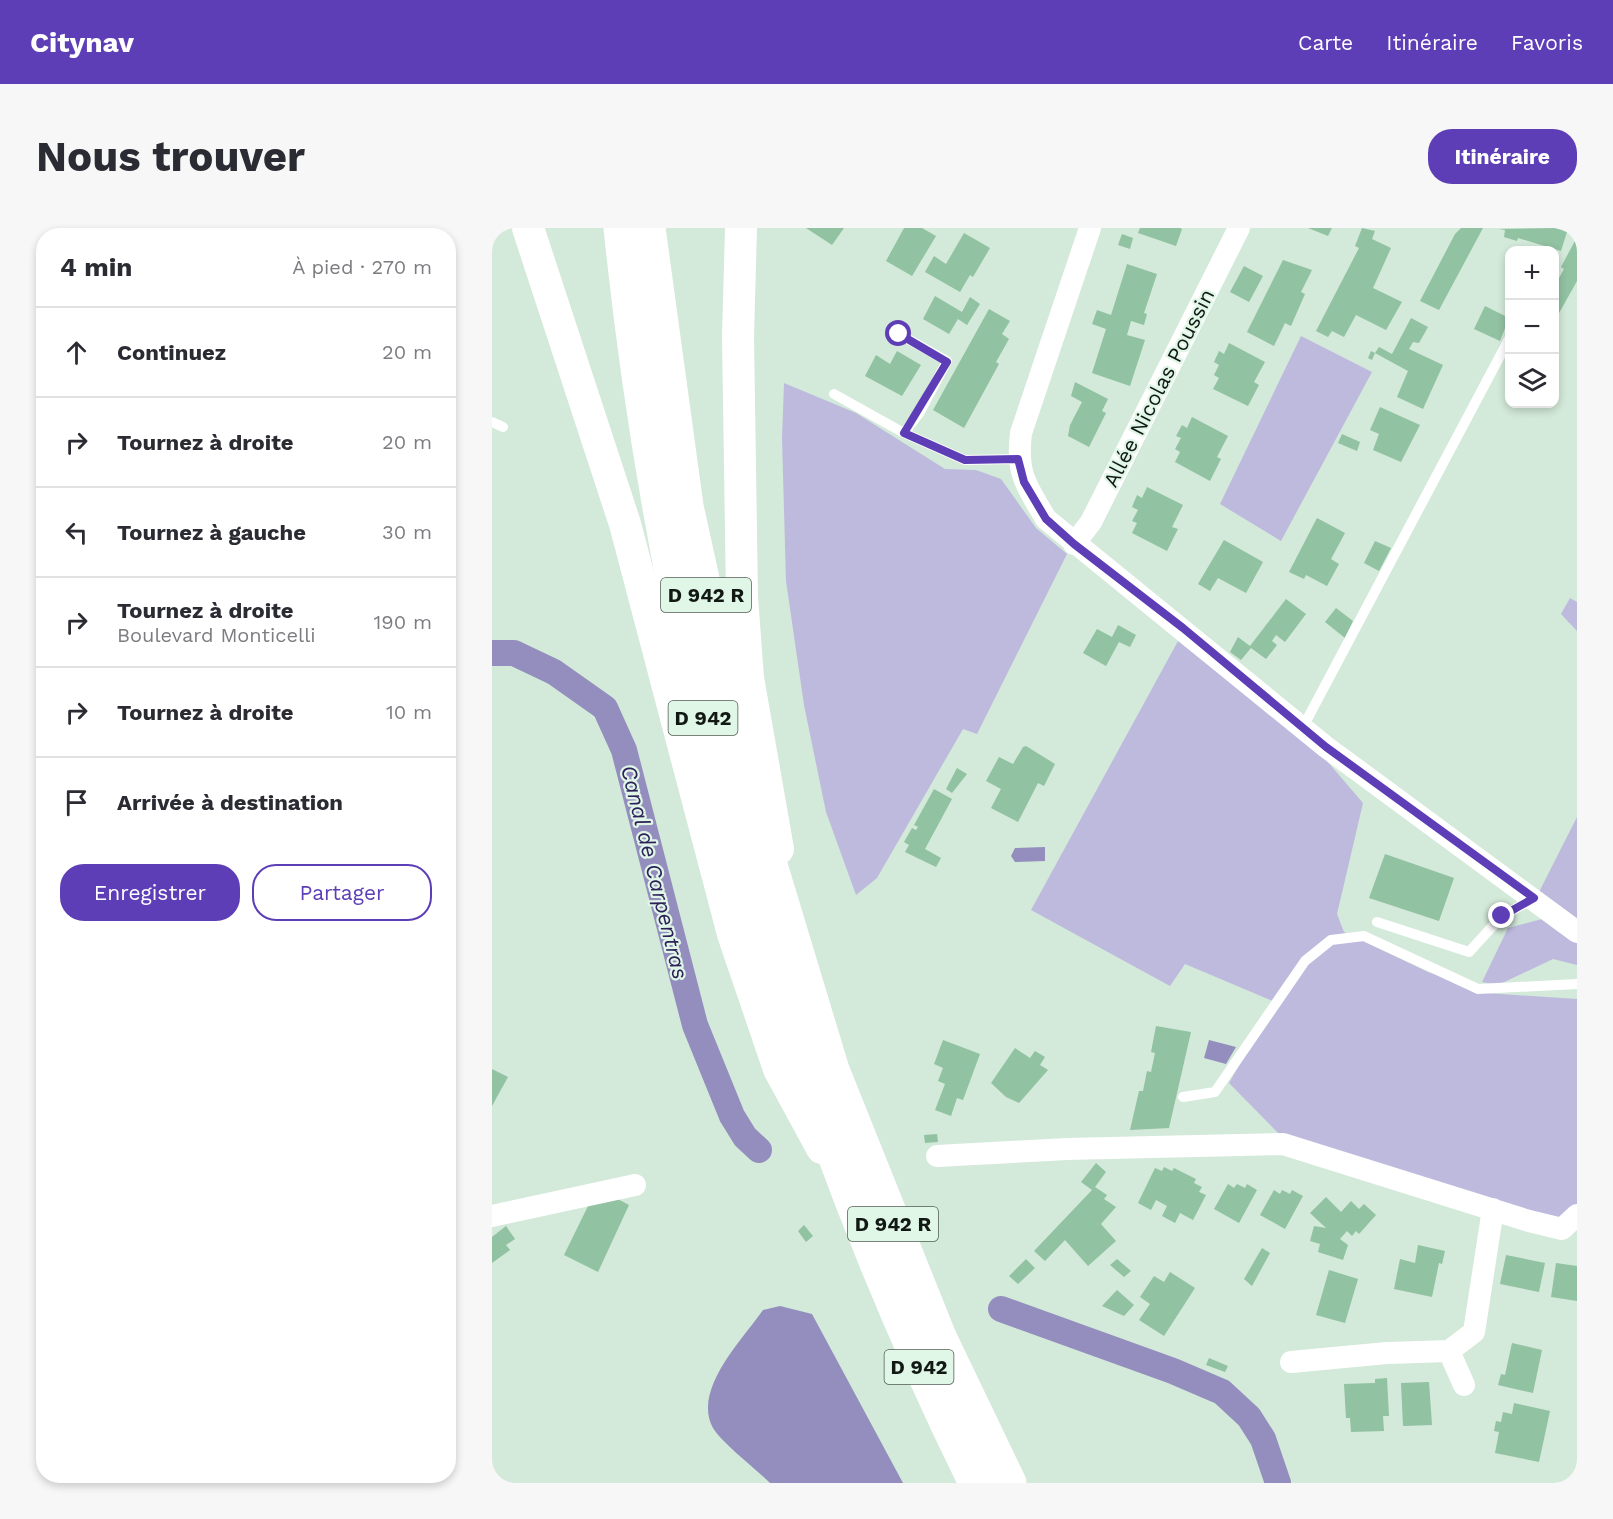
<!DOCTYPE html>
<html lang="fr">
<meta charset="utf-8">
<style>
body{margin:0;font-family:"Work Sans",sans-serif;background:#f7f7f7;color:#2b2b33}
.controls{position:absolute;right:18px;top:18px;display:grid;overflow:hidden;border-radius:12px;box-shadow:0 3px 9px #0003}
.controls button{width:54px;height:54px;display:grid;place-items:center;padding:0;border:0;border-bottom:2px solid #e1e1e2;background:#fff;color:#2b2b33;font:30px sans-serif}
.stop{position:absolute;width:18px;height:18px;margin:-14px;border:4px solid #5d3eb6;border-radius:50%;background:#fff}
.stop.end{background:#5d3eb6;border-color:#fff;box-shadow:0 2px 6px #0008}
.list{margin:0;padding:0;list-style:none}
h2{display:flex;justify-content:space-between;align-items:center;height:78px;margin:0;padding:0 24px;font-size:26px}
h2 small{font-size:20px;font-weight:400;color:#7c7c81}
.list li{display:grid;grid-template-columns:39px 1fr auto;gap:18px;align-items:center;box-sizing:border-box;height:90px;padding:0 24px;border-top:2px solid #e1e1e2}
.list b{display:block;font-size:22px;white-space:nowrap}
.list p{margin:0;font-size:20px;white-space:nowrap;color:#7c7c81}
.list em{font-size:20px;font-style:normal;color:#7c7c81}
.actions{display:flex;gap:12px;padding:18px 24px}
.actions a{flex:1;padding:14px 0;border:2px solid #5d3eb6;border-radius:24px;text-align:center;font-size:21px;color:#5d3eb6}
.actions .main{background:#5d3eb6;color:#fff}
.icon{flex:none;width:33px;height:33px;fill:none;stroke:currentColor;stroke-width:2;stroke-linecap:round;stroke-linejoin:round}
.map{position:relative;flex:none;width:1085px;height:1255px;overflow:hidden;border-radius:24px}
header{display:flex;align-items:center;gap:36px;box-sizing:border-box;height:84px;padding:0 30px;background:#5d3eb6;color:#fff}
header strong{font-size:28px}
nav{display:flex;gap:33px;margin-inline-start:auto;font-size:21px}
.intro{display:flex;align-items:center;justify-content:space-between;box-sizing:border-box;height:144px;padding:0 36px}
h1{margin:0;font-size:42px}
.button{padding:15px 27px;border-radius:24px;background:#5d3eb6;color:#fff;font-size:21px;font-weight:700}
main{display:flex;gap:36px;padding:0 36px}
aside{flex:1;background:#fff;border-radius:24px;box-shadow:0 3px 9px #0003}
.map>svg:first-child{display:block}
</style>
<header>
<strong>Citynav</strong>
<nav><a>Carte</a><a>Itinéraire</a><a>Favoris</a></nav>
</header>
<div class="intro"><h1>Nous trouver</h1><a class="button">Itinéraire</a></div>
<main>
<aside>
<h2>4 min<small>À pied · 270 m</small></h2>
<ul class="list">
<li><svg class="icon" aria-label="ahead" viewBox="0 0 24 24"><path d="M12 20V5M6 11l6-6 6 6"/></svg><div><b>Continuez</b></div><em>20 m</em></li>
<li><svg class="icon" aria-label="right" viewBox="0 0 24 24"><path d="M7 20v-9h11M14 6l5 5-5 5"/></svg><div><b>Tournez à droite</b></div><em>20 m</em></li>
<li><svg class="icon" aria-label="left" viewBox="0 0 24 24"><path d="M17 20v-9H6M10 6l-5 5 5 5"/></svg><div><b>Tournez à gauche</b></div><em>30 m</em></li>
<li><svg class="icon" aria-label="right" viewBox="0 0 24 24"><path d="M7 20v-9h11M14 6l5 5-5 5"/></svg><div><b>Tournez à droite</b><p>Boulevard Monticelli</p></div><em>190 m</em></li>
<li><svg class="icon" aria-label="right" viewBox="0 0 24 24"><path d="M7 20v-9h11M14 6l5 5-5 5"/></svg><div><b>Tournez à droite</b></div><em>10 m</em></li>
<li><svg class="icon" aria-label="arrive" viewBox="0 0 24 24"><path d="M6 21V4h12l-3 4 3 4H6"/></svg><div><b>Arrivée à destination</b></div></li>
</ul>
<div class="actions"><a class="main">Enregistrer</a><a>Partager</a></div>
</aside>
<div class="map">
<svg width="1085" height="1255" viewBox="0 0 1085 1255">
<rect width="100%" height="100%" fill="#d3e9d9"/>
<path fill="#bebade" d="M809,108L880,144L789,313L728,276Z
M292,155L364,185L453,241L484,242L509,251L544,300L575,326L485,506L471,501L385,650L364,667L334,584L312,477L294,353L290,210Z
M1078,370L1085,374V403L1069,386Z
M686,413L829,526L871,575L845,686L852,704L936,744L994,765L1085,771V977L1070,994L790,909L737,855L783,774L693,736L678,758L539,682Z
M1085,589V693L1047,664Z
M1054,690L1085,709V737L1061,731L1006,757L990,754L1016,700Z"/>
<path fill="#938ebd" d="M553,619V633L523,634L519,628L523,620Z
M717,812L744,819L734,836L712,830Z
M288,1078L320,1086L411,1255H278C264,1241 230,1215 221,1200C200,1162 250,1112 271,1082Z"/>
<g fill="none" stroke-linecap="round" stroke-linejoin="round">
<path stroke="#938ebd" stroke-width="26" d="M0,425H22L62,444L113,480L132,522L203,797L240,888L253,909L267,922
M509,1081L681,1143L730,1164L757,1189L771,1211L786,1255"/>
</g>
<path fill="#91c2a1" d="M314,0H352L340,17Z
M412,0H430L444,8L420,48L394,33Z
M648,0H688L690,1L684,18L646,5Z
M816,0H840L836,8Z
M870,0L883,3L880,11L899,20L881,60L910,74L894,102L864,87L852,109L840,103L836,109L824,103L867,20L863,18Z
M969,0H991L947,82L928,73L963,6Z
M1063,0L1075,4L1069,23L1026,10L1025,13L1012,9L1013,2L1007,1Z
M472,5L498,20L481,49L478,47L468,64L433,44L442,28L454,36Z
M630,6L641,10L638,21L626,17Z
M1085,9V53L1062,94V59L1072,41L1069,39Z
M791,32L820,42L809,64L813,66L799,98L793,95L782,118L755,104Z
M635,36L665,46L652,85L655,86L652,97L639,93L635,107L653,112L638,158L600,145L614,101L600,96L605,82L619,87Z
M752,38L771,48L757,74L738,64Z
M443,68L470,84L478,69L488,76L475,97L466,91L457,106L431,91Z
M993,78L1017,90L1008,113L982,101Z
M497,81L518,93L510,106L517,111L504,134L507,136L472,200L441,182Z
M919,90L936,99L927,115L921,114L917,121L951,137L931,181L905,169L916,143L883,125L887,119L900,126Z
M737,115L773,134L762,154L767,157L756,178L721,161L727,150L722,147L727,137L722,134L727,123L732,126Z
M405,123L429,137L410,168L373,148L384,127L398,136Z
M879,123L883,125L880,132L876,130Z
M583,154L616,171L610,183L614,185L597,219L576,208L578,197L590,174L579,168Z
M888,179L928,197L909,234L881,222L887,206L878,202Z
M700,189L736,208L725,229L729,231L718,253L683,234L688,224L683,221L689,210L684,208L690,197L695,200Z
M850,206L868,214L865,223L846,215Z
M655,259L691,277L680,299L686,301L675,323L640,305L645,295L640,293L646,282L640,279L645,267L650,270Z
M825,290L853,305L839,331L847,336L835,358L814,347L812,351L797,344Z
M732,312L771,334L754,365L726,350L718,363L706,356Z
M883,313L899,320L887,343L872,335Z
M794,371L814,386L793,414L784,407L780,413L785,417L774,431L759,420L749,432L738,424L746,409L758,418Z
M844,380L861,393L853,410L833,394Z
M626,397L644,407L638,419L627,414L614,438L591,425L605,401L620,409Z
M534,518L563,536L552,558L546,555L526,594L499,580L509,561L494,553L507,529L521,536L531,519Z
M465,540L475,546L460,565L454,561Z
M442,561L460,571L433,621L449,630L444,639L413,624L417,617L412,614L420,600L424,602L426,599L422,597Z
M893,626L962,650L947,693L877,670Z
M664,798L699,804L677,900L638,902L647,863H651L655,843L659,844L663,825L659,824Z
M451,812L488,826L471,872L465,870L459,888L443,882L453,856L446,853L451,840L442,836Z
M523,820L538,830L543,823L553,829L548,837L556,842L527,875L514,869L499,855Z
M0,841L16,849L0,878Z
M445,906L446,914L433,915L432,907Z
M604,935L614,944L603,959L615,967L612,971L624,979L609,996L624,1013L596,1038L573,1012L553,1033L542,1023L600,962L589,954Z
M672,939L680,943L682,940L704,951L702,955L710,959L707,964L714,967L701,992L688,985L683,995L670,988L675,978L664,972L659,982L646,975L663,940L670,943Z
M736,956L742,960L745,956L753,960L755,956L765,962L747,995L722,981Z
M782,962L788,966L790,962L798,966L800,962L811,968L793,1001L768,987Z
M122,969L137,977L106,1044L72,1027L99,972Z
M834,969L849,984L859,973L867,981L872,976L884,987L867,1006L864,1003L860,1008L855,1003L848,1011L856,1017L851,1032L826,1024L828,1016L818,1013L822,998L834,1000L818,985Z
M312,997L321,1008L314,1014L306,1003Z
M14,998L23,1011L14,1017L18,1022L0,1035V1009Z
M926,1017L953,1023L950,1036L947,1035L940,1069L902,1061L908,1031L923,1035Z
M770,1020L778,1025L760,1058L752,1051Z
M1014,1027L1053,1035L1047,1064L1008,1056Z
M534,1031L543,1040L526,1056L517,1048Z
M625,1031L639,1043L632,1049L618,1037Z
M1064,1035L1085,1038V1073L1059,1069Z
M837,1042L866,1051L853,1095L824,1087Z
M678,1044L703,1060L672,1108L647,1092L658,1076L648,1069L662,1048L672,1054Z
M625,1062L642,1077L632,1088L610,1078Z
M1020,1115L1050,1122L1041,1165L1006,1157L1009,1146L1013,1147Z
M717,1130L736,1138L733,1144L714,1137Z
M895,1150L897,1188H891L892,1203L859,1204L858,1190H854L852,1156L883,1155V1151Z
M937,1154L940,1197L911,1198L909,1155Z
M1022,1175L1058,1183L1047,1234L1003,1225L1007,1204L1002,1203L1004,1193L1009,1194L1011,1184L1020,1186Z"/>
<g fill="none" stroke-linecap="round" stroke-linejoin="round">
<path stroke="#fff" stroke-width="10" d="M407,106L455,133L428,184L412,205
M342,166L412,205L473,232L526,231
M0,194L11,199
M811,499L1017,111
M885,694L977,724L1010,688L1041,671
M691,869L723,864L813,733L839,712L872,708L986,761L1085,756"/>
<path stroke="#fff" stroke-width="22" d="M598,0L529,205C524,246 534,257 554,291L834,519L1085,704
M582,316L599,294L747,0
M445,928L575,921L791,916L1037,993L1070,1001L1085,987
M0,988L143,957
M957,1123L972,1157
M799,1134L895,1125L957,1123L982,1104L1001,981"/>
<path stroke="#fff" stroke-width="32" d="M36,0L133,296L241,706L287,841L330,920
M249,0L246,109L250,369L256,450L286,621"/>
<path stroke="#fff" stroke-width="33" d="M128,0C173,436 289,862 483,1255
M157,0L195,278L260,574L341,842L448,1109L518,1255"/>
</g>
<g fill="none" stroke-linecap="round" stroke-linejoin="round">
<path stroke="#5d3eb6" stroke-width="8" d="M407,106L455,134L412,205L473,232L526,231L532,254L554,291L582,316L691,400L834,519L1042,670L1010,688"/>
</g>
<g text-anchor="middle" stroke-width="4.5" stroke-linejoin="round" paint-order="stroke">
<g fill="#e0f6e7" stroke="#505b53" stroke-width="1.5">
<rect x="169" y="350" width="90" height="34" rx="4.5"/>
<rect x="176.5" y="473" width="69" height="34" rx="4.5"/>
<rect x="356" y="979" width="90" height="34" rx="4.5"/>
<rect x="392.5" y="1122" width="69" height="34" rx="4.5"/>
</g>
<g font-size="20" font-weight="bold" fill="#121914">
<text x="214" y="374">D 942 R</text>
<text x="211" y="497">D 942</text>
<text x="401" y="1003">D 942 R</text>
<text x="427" y="1146">D 942</text>
</g>
<g font-size="21" fill="#121914" stroke="#e0f6e7">
<text transform="translate(667 160) rotate(-63)" y="7">Allée Nicolas Poussin</text>
</g>
<g font-size="22" font-style="italic" fill="#2d2059" stroke="#e0f6e7">
<text transform="translate(163 644) rotate(76)" y="8">Canal de Carpentras</text>
</g>
</g>
</svg>
<div class="controls">
<button>+</button>
<button>−</button>
<button><svg class="icon" aria-label="layers" viewBox="0 0 24 24"><path d="M12 4l9 5-9 5-9-5zM3 14l9 5 9-5"/></svg></button>
</div>
<div class="stop" style="left:407px;top:106px"></div>
<div class="stop end" style="left:1010px;top:688px"></div>
</div>
</main>
